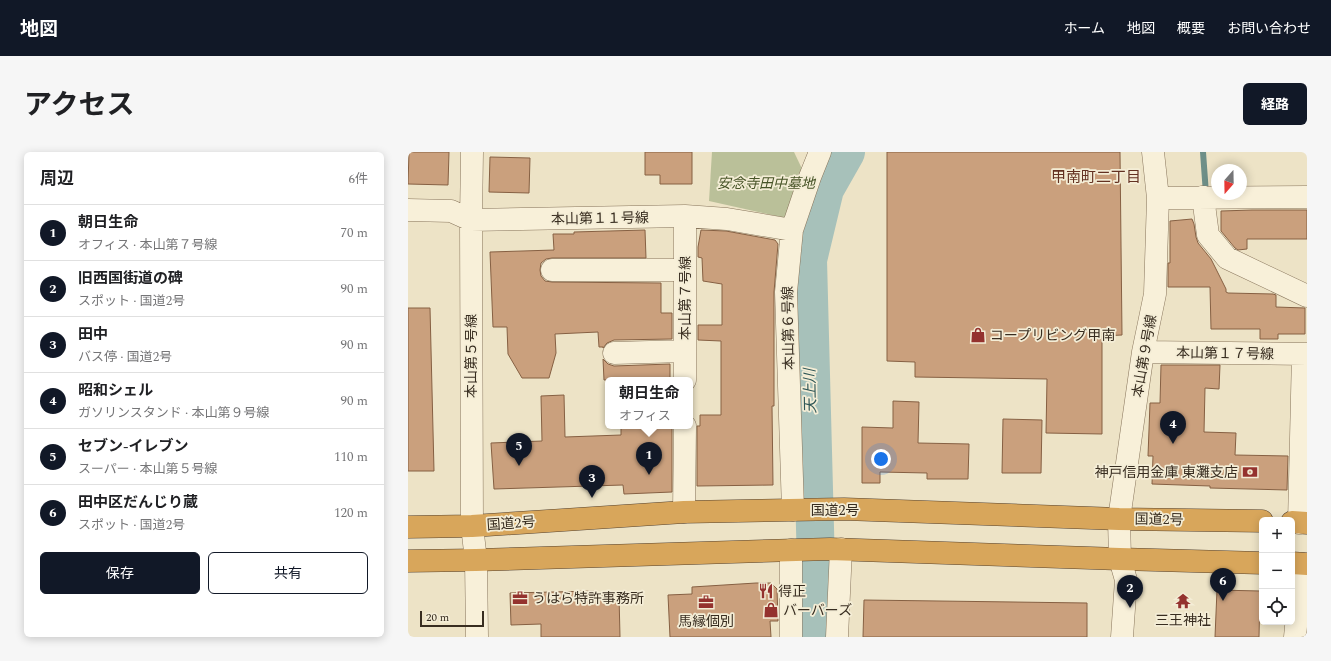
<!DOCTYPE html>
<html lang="ja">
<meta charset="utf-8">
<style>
body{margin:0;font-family:Spectral,"Noto Sans JP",serif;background:#f6f6f6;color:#202124}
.controls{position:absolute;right:12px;bottom:12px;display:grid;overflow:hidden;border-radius:6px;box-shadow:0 2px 10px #0003}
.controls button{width:36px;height:36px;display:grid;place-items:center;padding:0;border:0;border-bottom:1px solid #e0e0e0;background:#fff;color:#202124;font:20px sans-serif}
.compass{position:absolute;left:803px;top:12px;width:36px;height:36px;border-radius:50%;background:#fff;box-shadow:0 2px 10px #0003;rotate:200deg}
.scale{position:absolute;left:12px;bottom:10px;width:64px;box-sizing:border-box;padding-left:4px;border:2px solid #382d20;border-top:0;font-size:11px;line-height:14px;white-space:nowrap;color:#382d20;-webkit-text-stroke:3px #f4edd6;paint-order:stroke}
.you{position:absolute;left:473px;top:307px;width:14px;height:14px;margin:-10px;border:3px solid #fff;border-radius:50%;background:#1a73e8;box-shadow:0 0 0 6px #1a73e833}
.badge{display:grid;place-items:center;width:26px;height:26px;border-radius:50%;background:#111827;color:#fff;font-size:13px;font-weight:700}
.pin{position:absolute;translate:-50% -33px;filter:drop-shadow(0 1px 2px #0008)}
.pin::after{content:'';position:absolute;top:21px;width:14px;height:12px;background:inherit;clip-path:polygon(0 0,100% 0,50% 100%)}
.popup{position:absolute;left:197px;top:225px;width:88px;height:52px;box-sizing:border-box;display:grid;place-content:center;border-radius:6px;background:#fff;filter:drop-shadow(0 1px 3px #0005);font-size:13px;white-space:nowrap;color:#757577}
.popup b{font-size:15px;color:#202124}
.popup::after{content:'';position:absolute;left:50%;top:100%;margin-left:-8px;border:8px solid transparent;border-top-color:#fff}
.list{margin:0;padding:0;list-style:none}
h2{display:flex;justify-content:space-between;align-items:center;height:52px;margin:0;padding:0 16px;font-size:17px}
h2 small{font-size:13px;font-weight:400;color:#757577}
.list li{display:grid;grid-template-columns:26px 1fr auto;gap:12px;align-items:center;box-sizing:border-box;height:56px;padding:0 16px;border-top:1px solid #e0e0e0}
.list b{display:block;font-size:15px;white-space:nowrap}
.list p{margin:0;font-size:13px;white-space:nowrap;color:#757577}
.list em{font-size:13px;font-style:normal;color:#757577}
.actions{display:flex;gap:8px;padding:12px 16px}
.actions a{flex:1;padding:9px 0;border:1px solid #111827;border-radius:6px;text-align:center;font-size:14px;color:#111827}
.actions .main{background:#111827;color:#fff}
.icon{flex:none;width:22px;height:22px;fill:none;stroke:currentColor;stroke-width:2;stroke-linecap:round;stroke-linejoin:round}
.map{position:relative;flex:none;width:899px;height:485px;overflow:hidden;border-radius:6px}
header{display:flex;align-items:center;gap:24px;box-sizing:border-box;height:56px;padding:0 20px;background:#111827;color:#fff}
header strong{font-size:19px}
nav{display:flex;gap:22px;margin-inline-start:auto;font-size:14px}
.intro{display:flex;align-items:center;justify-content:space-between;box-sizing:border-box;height:96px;padding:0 24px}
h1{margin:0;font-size:28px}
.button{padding:10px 18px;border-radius:6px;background:#111827;color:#fff;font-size:14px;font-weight:700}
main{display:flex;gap:24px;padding:0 24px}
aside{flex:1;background:#fff;border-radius:6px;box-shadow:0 2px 10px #0003}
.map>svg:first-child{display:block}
</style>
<header>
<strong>地図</strong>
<nav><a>ホーム</a><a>地図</a><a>概要</a><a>お問い合わせ</a></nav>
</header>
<div class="intro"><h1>アクセス</h1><a class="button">経路</a></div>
<main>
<aside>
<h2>周辺<small>6件</small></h2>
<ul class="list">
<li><span class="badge">1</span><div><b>朝日生命</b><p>オフィス · 本山第７号線</p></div><em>70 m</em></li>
<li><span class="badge">2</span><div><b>旧西国街道の碑</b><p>スポット · 国道2号</p></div><em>90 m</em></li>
<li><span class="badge">3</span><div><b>田中</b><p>バス停 · 国道2号</p></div><em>90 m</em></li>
<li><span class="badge">4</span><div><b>昭和シェル</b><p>ガソリンスタンド · 本山第９号線</p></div><em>90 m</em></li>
<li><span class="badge">5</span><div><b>セブン-イレブン</b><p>スーパー · 本山第５号線</p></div><em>110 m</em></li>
<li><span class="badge">6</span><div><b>田中区だんじり蔵</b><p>スポット · 国道2号</p></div><em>120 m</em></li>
</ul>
<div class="actions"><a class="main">保存</a><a>共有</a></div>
</aside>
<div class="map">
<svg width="899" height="485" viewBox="0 0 899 485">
<rect width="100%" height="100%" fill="#ede3c6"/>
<path fill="#bac099" d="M304,0H386L396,21L377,66L301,49Z"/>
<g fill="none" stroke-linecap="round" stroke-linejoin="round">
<path stroke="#6e8f88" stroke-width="6" d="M795,0L798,42"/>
<path stroke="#a7c1ba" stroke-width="38" d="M407,485L408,414L400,108L417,37L438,0"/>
</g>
<path fill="#caa07d" stroke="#866043" d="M1,0H41L40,33L0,32Z
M237,0H284V32H252V23H237Z
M479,0H712L714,183L694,184V282L638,281L639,227L507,225V210L479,209Z
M82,5L122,6L121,41L81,40Z
M844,58H899V87H839V97L830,98L827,96L813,79V59Z
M784,67L786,72L788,85L790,91L803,107L818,137V140L820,141L865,142L868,143V155L897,156V182H870V187H852V177H803L802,135H760V111H762V69Z
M237,78L238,106H144L138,107L133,111L132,118L133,124L137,129L144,130L253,131V161H264V187L206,188L199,191L195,196V195H191L190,180L147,182L148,201L141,226H114L100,202L99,175H85L82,100L146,98L145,82H166V80Z
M293,78L318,79L367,88L370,92L366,140V254H364L365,333L289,334V274H292V263H313V189L290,188V173H314V132L295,129L294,106L290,105V95Z
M0,156H22L26,319H0Z
M195,207L200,212L206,214L262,212V228H196Z
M753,213H812L811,237L797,236L796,280L828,281L827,303L880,304L879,338L802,336V334L744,332L745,304H740L742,251H752Z
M156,243L157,285L213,283V274H264V340L216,342L215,333L86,337L83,291L134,289L133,244Z
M485,249L511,250L510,291L561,292L560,327H519V321L472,320V331H454V275L485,276Z
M595,267L634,268L633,321H594Z
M348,431H363L369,437L370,469H362L363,485H262L260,443L284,442V435Z
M809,438L852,439L851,485H807Z
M186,439V444L211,443L212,485H133V472L103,473L102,441Z
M456,448L679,451V485H455Z"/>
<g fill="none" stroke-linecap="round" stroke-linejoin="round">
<g stroke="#88755c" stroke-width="23">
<path id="minor" d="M64,0L63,68L64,374L68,408L69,485
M795,45L800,83L819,106L899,144
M750,46L899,45
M0,58L43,59L63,68L277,64L319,67L384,78
M144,118H277
M735,200L899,202
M206,201L277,199
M277,228V64
M385,358L378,140L384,78L402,25L412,0
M276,360L277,274
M891,371L895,202
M383,485V398
M429,485L433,397
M714,485L718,428L712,407L711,367L735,200L747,142L750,46L745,0
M887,485L894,412"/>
</g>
<g stroke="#564330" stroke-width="23">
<path id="highway" d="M884,370L899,371
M0,375L64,374L276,360L436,357L711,367L854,369
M0,409L68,408L422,397L712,407L854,411
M884,411L899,412"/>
</g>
<use href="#minor" stroke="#f8f0d9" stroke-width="22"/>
<use href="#highway" stroke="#d8a65b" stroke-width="22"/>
</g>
<defs>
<g id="shop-bare" transform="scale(1.2)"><path d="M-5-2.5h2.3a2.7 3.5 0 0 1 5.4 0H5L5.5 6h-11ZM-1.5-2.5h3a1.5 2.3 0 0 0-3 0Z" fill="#94322e" stroke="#f4edd6" stroke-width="2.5" paint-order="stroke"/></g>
<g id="bank-bare" transform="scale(1.2)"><path d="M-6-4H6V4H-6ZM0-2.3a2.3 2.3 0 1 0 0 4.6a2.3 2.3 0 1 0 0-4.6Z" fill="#94322e" stroke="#f4edd6" stroke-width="2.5" paint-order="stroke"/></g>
<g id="restaurant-bare" transform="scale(1.2)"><path d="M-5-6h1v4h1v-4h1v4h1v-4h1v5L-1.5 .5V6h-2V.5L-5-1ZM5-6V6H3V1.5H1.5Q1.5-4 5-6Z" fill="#94322e" stroke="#f4edd6" stroke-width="2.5" paint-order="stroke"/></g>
<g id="office-bare" transform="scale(1.2)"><path d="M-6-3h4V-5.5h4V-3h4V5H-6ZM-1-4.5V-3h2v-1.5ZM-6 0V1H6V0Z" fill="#94322e" stroke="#f4edd6" stroke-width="2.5" paint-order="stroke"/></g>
<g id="temple-bare" transform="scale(1.2)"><path d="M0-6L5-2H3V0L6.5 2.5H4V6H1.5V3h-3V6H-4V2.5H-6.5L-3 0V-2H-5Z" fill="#94322e" stroke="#f4edd6" stroke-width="2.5" paint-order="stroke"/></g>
</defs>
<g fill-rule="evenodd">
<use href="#shop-bare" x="570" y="183"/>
<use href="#bank-bare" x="842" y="320"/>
<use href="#restaurant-bare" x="358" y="439"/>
<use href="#office-bare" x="112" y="446"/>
<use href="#temple-bare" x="775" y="449"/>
<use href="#office-bare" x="298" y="450"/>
<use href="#shop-bare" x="363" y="458"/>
</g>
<g text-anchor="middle" stroke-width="3.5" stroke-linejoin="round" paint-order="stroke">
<g font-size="14" font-style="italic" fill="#475427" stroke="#f4edd6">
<text x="358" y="36">安念寺田中墓地</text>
</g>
<g font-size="14" fill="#382d20" stroke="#f4edd6">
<text transform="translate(192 66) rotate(-1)" y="5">本山第１１号線</text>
<text transform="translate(277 146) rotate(-90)" y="5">本山第７号線</text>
<text transform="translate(380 176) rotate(-91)" y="5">本山第６号線</text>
<text transform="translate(817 201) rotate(1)" y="5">本山第１７号線</text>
<text transform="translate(63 204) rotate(-90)" y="5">本山第５号線</text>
<text transform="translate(736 204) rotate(-80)" y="5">本山第９号線</text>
<text x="427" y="363">国道2号</text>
<text transform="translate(751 367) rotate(1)" y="5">国道2号</text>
<text transform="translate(103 371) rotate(-4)" y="5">国道2号</text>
</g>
<g font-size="14" fill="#382d20" stroke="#f4edd6" text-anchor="start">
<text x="582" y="188">コープリビング甲南</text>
<text x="830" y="325" text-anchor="end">神戸信用金庫 東灘支店</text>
<text x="370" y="444">得正</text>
<text x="124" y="451">うはら特許事務所</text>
<text x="375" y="463">バーバーズ</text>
<text x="775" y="473" text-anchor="middle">三王神社</text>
<text x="298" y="474" text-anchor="middle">馬縁個別</text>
</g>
<g font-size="15" fill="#633121" stroke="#f4edd6">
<text x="688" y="30">甲南町二丁目</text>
</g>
<g font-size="15" font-style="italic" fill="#2f5757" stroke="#f4edd6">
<text transform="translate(402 239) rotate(-91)" y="5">天上川</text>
</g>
</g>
</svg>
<div class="controls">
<button>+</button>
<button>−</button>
<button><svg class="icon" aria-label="locate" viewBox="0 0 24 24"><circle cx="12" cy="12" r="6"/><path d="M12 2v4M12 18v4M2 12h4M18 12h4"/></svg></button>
</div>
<svg class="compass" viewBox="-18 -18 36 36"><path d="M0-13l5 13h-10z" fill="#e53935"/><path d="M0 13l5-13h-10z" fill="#757577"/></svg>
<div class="scale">20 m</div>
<div class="you"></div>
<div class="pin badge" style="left:241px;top:323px">1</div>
<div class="popup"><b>朝日生命</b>オフィス</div>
<div class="pin badge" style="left:722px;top:456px">2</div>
<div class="pin badge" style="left:184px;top:346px">3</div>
<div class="pin badge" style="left:765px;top:292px">4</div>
<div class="pin badge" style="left:111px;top:314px">5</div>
<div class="pin badge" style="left:815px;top:449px">6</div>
</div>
</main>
